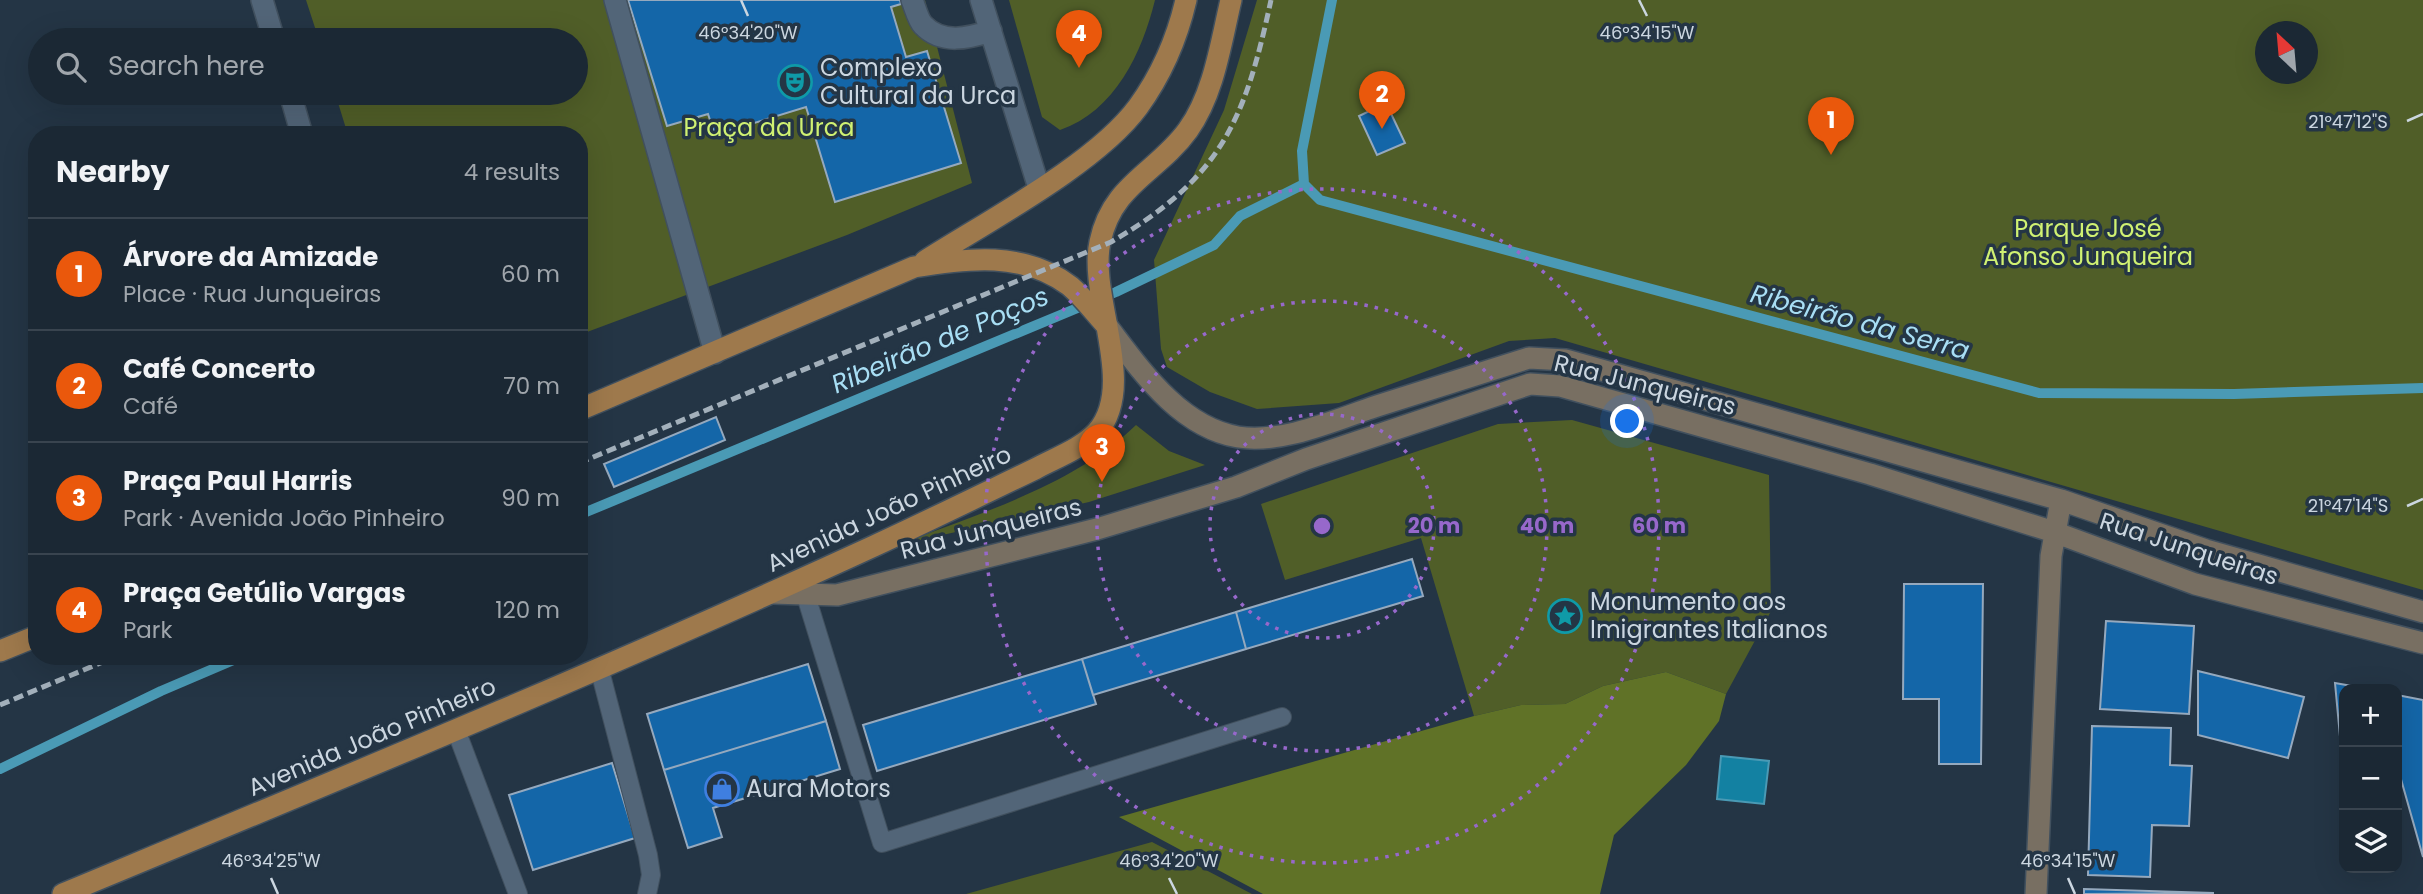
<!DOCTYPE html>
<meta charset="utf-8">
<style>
body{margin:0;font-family:Poppins,sans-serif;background:#283440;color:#f1f3f6}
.controls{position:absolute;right:21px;bottom:21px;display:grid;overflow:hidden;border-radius:14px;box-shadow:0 7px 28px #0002}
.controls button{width:63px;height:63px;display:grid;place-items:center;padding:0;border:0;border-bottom:2px solid #39444f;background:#1b2834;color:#f1f3f6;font:35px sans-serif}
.compass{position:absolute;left:2255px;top:21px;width:63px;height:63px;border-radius:50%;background:#1b2834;box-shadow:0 7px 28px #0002;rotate:334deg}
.you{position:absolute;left:1628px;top:422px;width:24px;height:24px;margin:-18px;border:5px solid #fff;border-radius:50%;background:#1a73e8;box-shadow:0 0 0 10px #1a73e833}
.badge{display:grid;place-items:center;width:46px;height:46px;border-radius:50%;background:#ea580c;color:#fff;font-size:23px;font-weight:700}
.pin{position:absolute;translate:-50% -58px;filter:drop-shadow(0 2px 4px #0008)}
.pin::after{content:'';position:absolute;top:37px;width:24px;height:21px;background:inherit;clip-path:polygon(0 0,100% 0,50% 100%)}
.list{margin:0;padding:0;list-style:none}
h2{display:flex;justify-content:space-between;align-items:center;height:91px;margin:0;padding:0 28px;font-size:30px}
h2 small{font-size:23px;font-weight:400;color:#a0a6ac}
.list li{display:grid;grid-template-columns:46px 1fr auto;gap:21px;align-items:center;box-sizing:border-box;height:112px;padding:0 28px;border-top:2px solid #39444f}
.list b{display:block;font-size:26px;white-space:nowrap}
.list p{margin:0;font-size:23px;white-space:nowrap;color:#a0a6ac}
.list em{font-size:23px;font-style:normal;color:#a0a6ac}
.icon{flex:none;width:38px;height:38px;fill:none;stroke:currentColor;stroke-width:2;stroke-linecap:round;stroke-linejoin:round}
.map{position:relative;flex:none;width:2423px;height:894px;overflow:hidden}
.search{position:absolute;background:#1b2834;box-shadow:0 7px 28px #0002;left:28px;top:28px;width:560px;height:77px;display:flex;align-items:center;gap:18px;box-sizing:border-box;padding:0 24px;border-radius:38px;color:#a0a6ac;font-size:26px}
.panel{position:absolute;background:#1b2834;box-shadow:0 7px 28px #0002;left:28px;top:126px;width:560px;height:539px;border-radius:28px}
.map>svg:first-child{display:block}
</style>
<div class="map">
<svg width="2423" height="894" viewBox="0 0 2423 894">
<rect width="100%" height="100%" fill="#243545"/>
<path fill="#505e28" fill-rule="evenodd" d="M306,0H925L972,183L847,235L579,335V135H348L335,93H576V40H319Z
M1009,0H1155C1142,53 1115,111 1060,130L1042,117Z
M1257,0H2423V590L1555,338L1509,341L1339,403L1257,409L1210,392L1167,367L1161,349L1154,260L1224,110ZM2266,32H2308V74H2266Z
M1572,420L1769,475L1771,611L1726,694L1666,672L1603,686L1565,704L1521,705L1474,716L1421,538L1285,580L1261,504L1498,424Z
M1136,425L1169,451L1205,465L1089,502L898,545C977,514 1075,485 1136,425Z
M1152,842L1252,894H966Z"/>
<path fill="#607227" d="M1666,672L1726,694L1719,721L1686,765L1614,835L1600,894H1263L1119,817L1474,716L1521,705L1565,704L1603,686Z"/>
<path fill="#1381a2" stroke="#4a9ab5" stroke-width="2" d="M1721,756L1769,761L1764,804L1717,799Z"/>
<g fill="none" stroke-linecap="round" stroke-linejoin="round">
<path stroke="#4a9ab5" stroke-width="10" d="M1304,184L1320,200L2039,393L2234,394L2423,388
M1304,184L1302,151L1332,0
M579,515L1116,292L1214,245L1240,216L1304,184
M0,769L161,691L243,656"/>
</g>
<path fill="#1466a8" stroke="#95a9be" stroke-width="2" d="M628,0H900L901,4L891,7L906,57L927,51L961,163L835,202L806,107L715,135L708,114L667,126Z
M1386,103L1405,143L1377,155L1359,116Z
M716,417L725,440L614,487L604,464Z
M1412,559L1423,596L1246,649L1236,612Z
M1904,584H1983L1981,764H1939V699H1903Z
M1236,612L1246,649L1093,695L1082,659Z
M2106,621L2194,626L2189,714L2100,709Z
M1082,659L1096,704L877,771L863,725Z
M808,664L826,721L664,770L647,714Z
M2198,671L2304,697L2288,758L2198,735Z
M2335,683L2369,689H2344V748L2341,747Z
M2397,695L2423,700V857L2397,765Z
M826,721L840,769L713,808L722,837L688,848L664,770Z
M2092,726L2171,728L2170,765L2192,766L2189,826L2152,825L2150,877L2088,875Z
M612,763L635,838L533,870L509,795Z
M2084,889L2214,893L2084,894Z"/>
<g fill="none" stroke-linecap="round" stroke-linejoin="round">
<g stroke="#41505e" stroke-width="20">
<path id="lane" d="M806,596L882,843L1282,717
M600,671L648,855L651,875L647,894
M456,730L518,894"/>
</g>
<g stroke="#41505e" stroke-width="24">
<path id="street" d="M262,0L274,40
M615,0L715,353
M912,0C915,7 918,20 923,25C942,45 969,38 991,31
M981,0L1039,188
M290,93L302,135"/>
</g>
<g stroke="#41505e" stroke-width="24">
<path id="secondary" d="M1107,326C1140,369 1179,427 1238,437C1283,444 1335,420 1377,406C1427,390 1478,374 1529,358L1566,360L2061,500L2206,550L2423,612
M772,593L837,595L1097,529L1236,487L1306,459L1530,384L1560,386L1870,474L2054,532L2195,584L2423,643
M2036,894L2051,556L2061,500"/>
</g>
<g stroke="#41505e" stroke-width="24">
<path id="primary" d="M925,261C986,222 1096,164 1138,107C1162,74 1177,39 1186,0
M579,410L914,267C967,258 1024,251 1070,286C1083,297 1095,313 1107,326
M0,651L37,636
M63,894C335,781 607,669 874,546C928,521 981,495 1035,469C1055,458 1081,449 1097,432C1138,385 1088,297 1100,242C1112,184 1157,173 1188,130C1214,94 1221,42 1231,0"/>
</g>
<use href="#lane" stroke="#526578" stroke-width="18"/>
<use href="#street" stroke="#526578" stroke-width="21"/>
<use href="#secondary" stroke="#786f62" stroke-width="21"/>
<use href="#primary" stroke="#9e794c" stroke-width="21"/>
<path stroke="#a3b0bb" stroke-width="5" stroke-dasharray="10 5" stroke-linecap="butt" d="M579,463L1111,242C1221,178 1245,121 1271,0
M0,705L117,656"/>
</g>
<path fill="none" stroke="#cbd6e0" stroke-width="2.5" d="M741,0L748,16M1639,0L1647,16M2407,121L2423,114M2407,506L2423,499M271,878L278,894M1169,878L1177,894M2068,878L2075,894"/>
<g fill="none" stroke="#9768cb" stroke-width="3.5" stroke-dasharray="3.5 7">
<circle cx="1322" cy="526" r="112"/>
<circle cx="1322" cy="526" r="225"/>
<circle cx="1322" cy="526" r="337"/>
</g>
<defs>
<g id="theatre-ring" transform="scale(1.75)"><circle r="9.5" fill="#243545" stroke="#0f9aa8" stroke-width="1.5"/><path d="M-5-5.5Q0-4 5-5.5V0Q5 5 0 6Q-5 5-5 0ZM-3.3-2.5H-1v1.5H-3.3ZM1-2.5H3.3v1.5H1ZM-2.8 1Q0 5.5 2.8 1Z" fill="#0f9aa8"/></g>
<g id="sight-ring" transform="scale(1.75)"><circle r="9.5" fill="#243545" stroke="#0f9aa8" stroke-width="1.5"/><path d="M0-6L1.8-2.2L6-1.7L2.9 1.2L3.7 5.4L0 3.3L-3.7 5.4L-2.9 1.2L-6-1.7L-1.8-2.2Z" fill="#0f9aa8"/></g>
<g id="shop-ring" transform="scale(1.75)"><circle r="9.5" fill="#243545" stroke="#3f7fe0" stroke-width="1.5"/><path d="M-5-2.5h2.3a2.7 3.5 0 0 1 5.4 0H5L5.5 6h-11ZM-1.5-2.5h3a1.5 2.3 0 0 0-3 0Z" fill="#3f7fe0"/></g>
</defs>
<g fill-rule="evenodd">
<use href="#theatre-ring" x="795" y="82"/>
<use href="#sight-ring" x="1565" y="616"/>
<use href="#shop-ring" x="722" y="789"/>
</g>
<g text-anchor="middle" stroke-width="7" stroke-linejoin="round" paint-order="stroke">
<g font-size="24" fill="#cbd6e0" stroke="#243545" text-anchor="start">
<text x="820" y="76">Complexo<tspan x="820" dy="28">Cultural da Urca</tspan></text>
<text x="1590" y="610">Monumento aos<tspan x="1590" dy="28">Imigrantes Italianos</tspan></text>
<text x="746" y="797">Aura Motors</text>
</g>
<g font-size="24" fill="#d0f172" stroke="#243545">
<text x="769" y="136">Praça da Urca</text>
<text x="2088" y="237">Parque José<tspan x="2088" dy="28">Afonso Junqueira</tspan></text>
</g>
<g font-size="24" fill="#cbd6e0" stroke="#243545">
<text transform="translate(1645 385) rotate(14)" y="8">Rua Junqueiras</text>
<text transform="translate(889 509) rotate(-25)" y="8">Avenida João Pinheiro</text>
<text transform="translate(991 529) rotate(-14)" y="8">Rua Junqueiras</text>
<text transform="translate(2189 549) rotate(18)" y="8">Rua Junqueiras</text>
<text transform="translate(372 737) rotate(-23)" y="8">Avenida João Pinheiro</text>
</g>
<g font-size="26" font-style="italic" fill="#a8def4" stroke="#243545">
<text transform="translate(1860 322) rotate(15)" y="9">Ribeirão da Serra</text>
<text transform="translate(940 340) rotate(-23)" y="9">Ribeirão de Poços</text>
</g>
</g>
<g font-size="18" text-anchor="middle" fill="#cbd6e0" stroke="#243545" stroke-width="7" stroke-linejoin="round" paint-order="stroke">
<text x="748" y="39">46°34'20"W</text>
<text x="1647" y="39">46°34'15"W</text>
<text x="2348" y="128">21°47'12"S</text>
<text x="2348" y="512">21°47'14"S</text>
<text x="271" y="867">46°34'25"W</text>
<text x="1169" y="867">46°34'20"W</text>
<text x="2068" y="867">46°34'15"W</text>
</g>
<circle cx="1322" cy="526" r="10" fill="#9768cb" stroke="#243545" stroke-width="3.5"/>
<g font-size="21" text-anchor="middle" font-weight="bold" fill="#9768cb" stroke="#243545" stroke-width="7" stroke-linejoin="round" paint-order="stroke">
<text x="1434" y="533">20 m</text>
<text x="1547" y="533">40 m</text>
<text x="1659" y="533">60 m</text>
</g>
</svg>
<div class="controls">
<button>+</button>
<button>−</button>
<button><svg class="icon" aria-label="layers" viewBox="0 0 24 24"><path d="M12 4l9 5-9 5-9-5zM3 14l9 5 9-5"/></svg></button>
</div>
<svg class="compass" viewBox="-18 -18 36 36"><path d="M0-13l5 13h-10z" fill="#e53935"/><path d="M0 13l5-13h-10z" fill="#a0a6ac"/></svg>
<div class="you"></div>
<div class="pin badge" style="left:1831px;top:155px">1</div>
<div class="pin badge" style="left:1382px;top:129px">2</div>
<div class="pin badge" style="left:1102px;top:482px">3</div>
<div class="pin badge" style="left:1079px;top:68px">4</div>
<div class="search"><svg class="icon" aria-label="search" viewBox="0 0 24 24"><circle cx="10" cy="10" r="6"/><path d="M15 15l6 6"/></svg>Search here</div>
<section class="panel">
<h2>Nearby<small>4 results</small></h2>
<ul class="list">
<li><span class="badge">1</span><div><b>Árvore da Amizade</b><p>Place · Rua Junqueiras</p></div><em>60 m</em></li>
<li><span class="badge">2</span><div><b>Café Concerto</b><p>Café</p></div><em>70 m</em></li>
<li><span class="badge">3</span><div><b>Praça Paul Harris</b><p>Park · Avenida João Pinheiro</p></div><em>90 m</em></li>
<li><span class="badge">4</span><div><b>Praça Getúlio Vargas</b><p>Park</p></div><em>120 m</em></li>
</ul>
</section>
</div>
